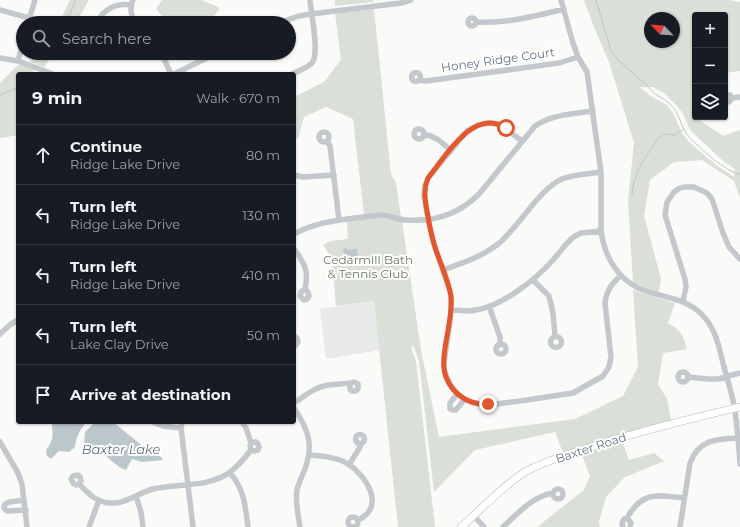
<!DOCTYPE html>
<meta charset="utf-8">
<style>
body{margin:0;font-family:Montserrat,sans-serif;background:#242831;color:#f1f3f6}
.controls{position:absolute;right:12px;top:12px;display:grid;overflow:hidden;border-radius:4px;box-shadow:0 1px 3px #0004}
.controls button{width:36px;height:36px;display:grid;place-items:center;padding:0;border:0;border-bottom:1px solid #363941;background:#171b24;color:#f1f3f6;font:20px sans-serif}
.compass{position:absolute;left:644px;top:12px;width:36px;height:36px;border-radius:50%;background:#171b24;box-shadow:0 1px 3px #0004;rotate:295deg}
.stop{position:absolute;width:12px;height:12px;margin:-9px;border:3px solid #e4572e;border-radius:50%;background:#fff}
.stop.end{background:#e4572e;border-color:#fff;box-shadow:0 1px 4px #0008}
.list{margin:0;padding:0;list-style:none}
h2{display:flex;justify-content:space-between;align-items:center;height:52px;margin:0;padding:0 16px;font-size:17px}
h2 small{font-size:13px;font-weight:400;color:#9ea1a6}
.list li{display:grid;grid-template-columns:26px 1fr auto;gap:12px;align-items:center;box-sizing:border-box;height:60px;padding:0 16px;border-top:1px solid #363941}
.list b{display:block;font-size:15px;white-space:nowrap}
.list p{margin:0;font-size:13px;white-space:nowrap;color:#9ea1a6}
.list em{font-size:13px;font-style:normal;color:#9ea1a6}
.icon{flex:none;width:22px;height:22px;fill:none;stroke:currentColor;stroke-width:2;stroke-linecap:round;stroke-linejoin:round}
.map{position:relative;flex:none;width:740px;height:527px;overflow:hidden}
.search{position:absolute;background:#171b24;box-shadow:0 1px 3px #0004;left:16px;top:16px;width:280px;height:44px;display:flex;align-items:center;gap:10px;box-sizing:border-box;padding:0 14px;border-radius:22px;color:#9ea1a6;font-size:15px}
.panel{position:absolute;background:#171b24;box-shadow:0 1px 3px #0004;left:16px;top:72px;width:280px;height:352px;border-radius:4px}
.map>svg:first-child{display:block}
</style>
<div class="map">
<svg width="740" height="527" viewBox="0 0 740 527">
<rect width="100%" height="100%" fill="#fafaf8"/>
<path fill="#e8e9e9" d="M374,301L380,350L326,359L320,309Z"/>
<path fill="#dadfd7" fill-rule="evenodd" d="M70,0H89L76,23H59Z
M162,0H202L220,8L212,18L205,23H169L156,9Z
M335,0H373V2L335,6Z
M584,0H728L740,2V71L725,73V15H695V96L691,98L695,106V112L694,113L696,118L723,136L740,130V198L734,181L702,160L674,162L650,180L644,216L661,279L659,292L650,290L633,282L628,201L634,143L610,65L594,27ZM650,18H674V42H650ZM640,87H653L664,93L677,106L683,114L690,130L723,161L735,169L734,177L716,165L688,141L682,133L674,115L667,105L649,95Z
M374,9L391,174L396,183L401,217L364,215L353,119L326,107L304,117L298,139L294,136V97L324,82L341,60L335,13Z
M37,53H55L44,67L30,62Z
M19,64L34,69L32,74H18V135L0,138V83Z
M379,217L402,221L421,350L439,437L575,419L623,396L638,367L633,290L675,303L668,323C681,331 683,334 687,349L663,353L658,384L667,399L671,420L608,438L563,453L555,432L475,450L434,492L419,361L413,345L411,348L416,361L435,527H398L374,301L336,306L332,258L323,245L331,241L348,239L347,221Z
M622,440L629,460L654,453L664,461L625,477L606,497L599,522L600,527H537L584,490L590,476L581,453Z"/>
<path fill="#bbc7cb" d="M347,248L348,250L357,249L358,258L354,259L350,255L344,256L343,249Z
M51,422H87C80,429 76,437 75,447L69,452L59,451L51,459L47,456L46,450C53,442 54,433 51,422Z
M95,422H113L145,448L161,457L163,460L142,462L132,459L126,470C117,467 109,459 102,452L95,451L84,442L85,432Z"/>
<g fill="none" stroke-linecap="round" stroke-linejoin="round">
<path stroke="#bbc7cb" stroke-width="1" d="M596,0L611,51L619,61L648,86C652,95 665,98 671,105C680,114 680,124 686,133C693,143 728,174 740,174
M66,23L76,0
M38,60L46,53
M26,74L27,73
M0,97L2,94L17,88L18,82
M632,195C633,172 646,157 658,138L663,134L675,135L684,129"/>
<g stroke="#b5babe" stroke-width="8">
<path id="major" d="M461,527C482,509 501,487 525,472C544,461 567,455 588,448C637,432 689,419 740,407"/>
</g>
<path stroke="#c3c8cc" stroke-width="5.5" d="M133,0C129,9 131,16 136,23
M561,0L573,43L578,57L587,72L601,172V231C603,245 607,257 615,268C640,304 681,288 705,318C716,331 719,347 723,363C727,378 732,394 735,410C737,428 739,446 740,464
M0,10L29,18
M468 22a4 4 0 1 1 8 0a4 4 0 1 1-8 0Z
M476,22C505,24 536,16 564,9
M28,23L35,0
M97,23C103,9 116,3 131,5
M278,23L299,16L311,14L401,3L411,0
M159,53L165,61L171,74
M0,58L18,61L53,74
M18,61L23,42
M411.5 77a4.5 4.5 0 1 1 9 0a4.5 4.5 0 1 1-9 0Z
M174,74L217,53
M292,74C298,71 307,68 312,63C320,54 311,13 310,0
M419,80L426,81L559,63L578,57
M725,95H730L732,98L729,102L725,101
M732,98L740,97
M414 134a5 5 0 1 1 10 0a5 5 0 1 1-10 0Z
M319 137a5 5 0 1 1 10 0a5 5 0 1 1-10 0Z
M424,135C434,134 443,144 451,150
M327,141L330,146L339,220
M522,141L501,125L489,123L478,125L467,131L463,136L428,178L425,186L424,196L428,219L434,245L450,291C454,317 445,342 444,368C449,391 465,405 488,405L527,400L573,393L603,376L609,367L611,357L605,303C606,291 612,284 620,276
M294,175L303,177L334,175
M294,234C315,223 332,221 355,218C363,217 372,216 380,215C389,215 398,220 407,220C435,222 459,214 479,194L535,126C553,114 573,114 593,111
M294,249C305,264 309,271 305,289L301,292L300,296L304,300L307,299L309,296L308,292L305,289
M443,270C462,263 482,257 498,244C519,227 539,189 562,179C574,174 588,174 601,172
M533,280L549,296L553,313L555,336
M683,301L686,287L685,279L665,215L667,202L674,192L678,189L684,187H694L707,193L712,199L723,233L729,247L740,259
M489,306L500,337V345
M452,310C460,310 468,312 476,310C502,306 535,280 552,261C560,253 566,242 575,236L581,233L601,231
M0,334L11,324L18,320
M294,336L297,338L298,342L294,347
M550.5 342a5.5 5.5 0 1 1 11 0a5.5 5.5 0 1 1-11 0Z
M496 349a5 5 0 1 1 10 0a5 5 0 1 1-10 0Z
M678 377a5 5 0 1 1 10 0a5 5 0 1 1-10 0Z
M688,377L708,379H718L740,373
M457,394L450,403V409L453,410H456L464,400
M294,403C305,396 315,387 328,385C337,383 346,385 354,382L358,384V389L356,391H352L350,389V385
M294,408C308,429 314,444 305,469C302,476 299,482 297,490C295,502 298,515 300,527
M153,422L163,426L181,428
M182,422L181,428L183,444L193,527
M242,422L246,428L251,443
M355.5 439a4.5 4.5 0 1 1 9 0a4.5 4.5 0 1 1-9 0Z
M0,442L18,473L22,484L27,527
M309,455C322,456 337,457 348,464C367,476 386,507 358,520
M349,465L360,447L361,444
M230,473C245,490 245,506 248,527
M79,484L81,481L80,477L78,475L73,476L71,479L73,483L76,485L79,484C88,493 96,502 110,503C126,504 138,493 153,489C177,483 209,488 230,472C238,466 245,458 251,450L250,446L251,443L256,442L258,444L259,447L258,450L254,451L251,450
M553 494a5 5 0 1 1 10 0a5 5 0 1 1-10 0Z
M136,496L141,512L143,527
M24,500L9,502L5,504L4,508L7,511L26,510
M474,516L484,527
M348 522a5 5 0 1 1 10 0a5 5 0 1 1-10 0Z
M627,518C642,491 657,495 684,498
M89,527L99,500
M503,527C517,514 533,496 553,493
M623,527L622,523L624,519L627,518L631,523L630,527
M680,527L690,463C699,439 717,439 740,438"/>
<use href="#major" stroke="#fff" stroke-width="7"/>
</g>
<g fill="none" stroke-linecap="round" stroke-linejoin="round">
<path stroke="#e4572e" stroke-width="5" d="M488,404C469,405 453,395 446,377C438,357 454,320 451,296C448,279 440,263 435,247C431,235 429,223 427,211C425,199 423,190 428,178C445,157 473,107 506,128"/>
</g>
<g text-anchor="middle" stroke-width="4" stroke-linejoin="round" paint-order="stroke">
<g font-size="12" fill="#657683" stroke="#fff">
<text transform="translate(498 60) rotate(-8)" y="4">Honey Ridge Court</text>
<text transform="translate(591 448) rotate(-18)" y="4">Baxter Road</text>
</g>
<g font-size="12" fill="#687a64" stroke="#fff">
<text x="368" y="264">Cedarmill Bath<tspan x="368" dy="14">&amp; Tennis Club</tspan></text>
</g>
<g font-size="13" font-style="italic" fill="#60757c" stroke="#fff">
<text x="121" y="454">Baxter Lake</text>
</g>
</g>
</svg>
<div class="controls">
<button>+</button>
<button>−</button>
<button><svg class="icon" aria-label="layers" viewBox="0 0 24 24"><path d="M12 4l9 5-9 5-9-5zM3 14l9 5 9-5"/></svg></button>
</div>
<svg class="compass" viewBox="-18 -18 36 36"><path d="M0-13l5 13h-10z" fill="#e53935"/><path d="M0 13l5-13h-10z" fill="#9ea1a6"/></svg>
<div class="stop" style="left:506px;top:128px"></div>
<div class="stop end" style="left:488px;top:404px"></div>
<div class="search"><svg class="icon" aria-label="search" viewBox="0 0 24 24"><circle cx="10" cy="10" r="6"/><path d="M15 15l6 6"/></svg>Search here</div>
<section class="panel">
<h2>9 min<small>Walk · 670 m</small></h2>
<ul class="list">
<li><svg class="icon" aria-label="ahead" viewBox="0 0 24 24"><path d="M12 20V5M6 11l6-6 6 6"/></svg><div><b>Continue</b><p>Ridge Lake Drive</p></div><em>80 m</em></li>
<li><svg class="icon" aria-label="left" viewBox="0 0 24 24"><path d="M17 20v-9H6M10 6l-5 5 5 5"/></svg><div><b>Turn left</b><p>Ridge Lake Drive</p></div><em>130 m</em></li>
<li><svg class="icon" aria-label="left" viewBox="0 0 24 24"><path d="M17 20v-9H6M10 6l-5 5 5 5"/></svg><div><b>Turn left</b><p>Ridge Lake Drive</p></div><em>410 m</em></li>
<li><svg class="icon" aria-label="left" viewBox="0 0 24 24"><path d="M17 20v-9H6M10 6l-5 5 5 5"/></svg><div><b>Turn left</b><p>Lake Clay Drive</p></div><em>50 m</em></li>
<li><svg class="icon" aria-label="arrive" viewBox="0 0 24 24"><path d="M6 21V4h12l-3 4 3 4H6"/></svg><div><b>Arrive at destination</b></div></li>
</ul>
</section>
</div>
